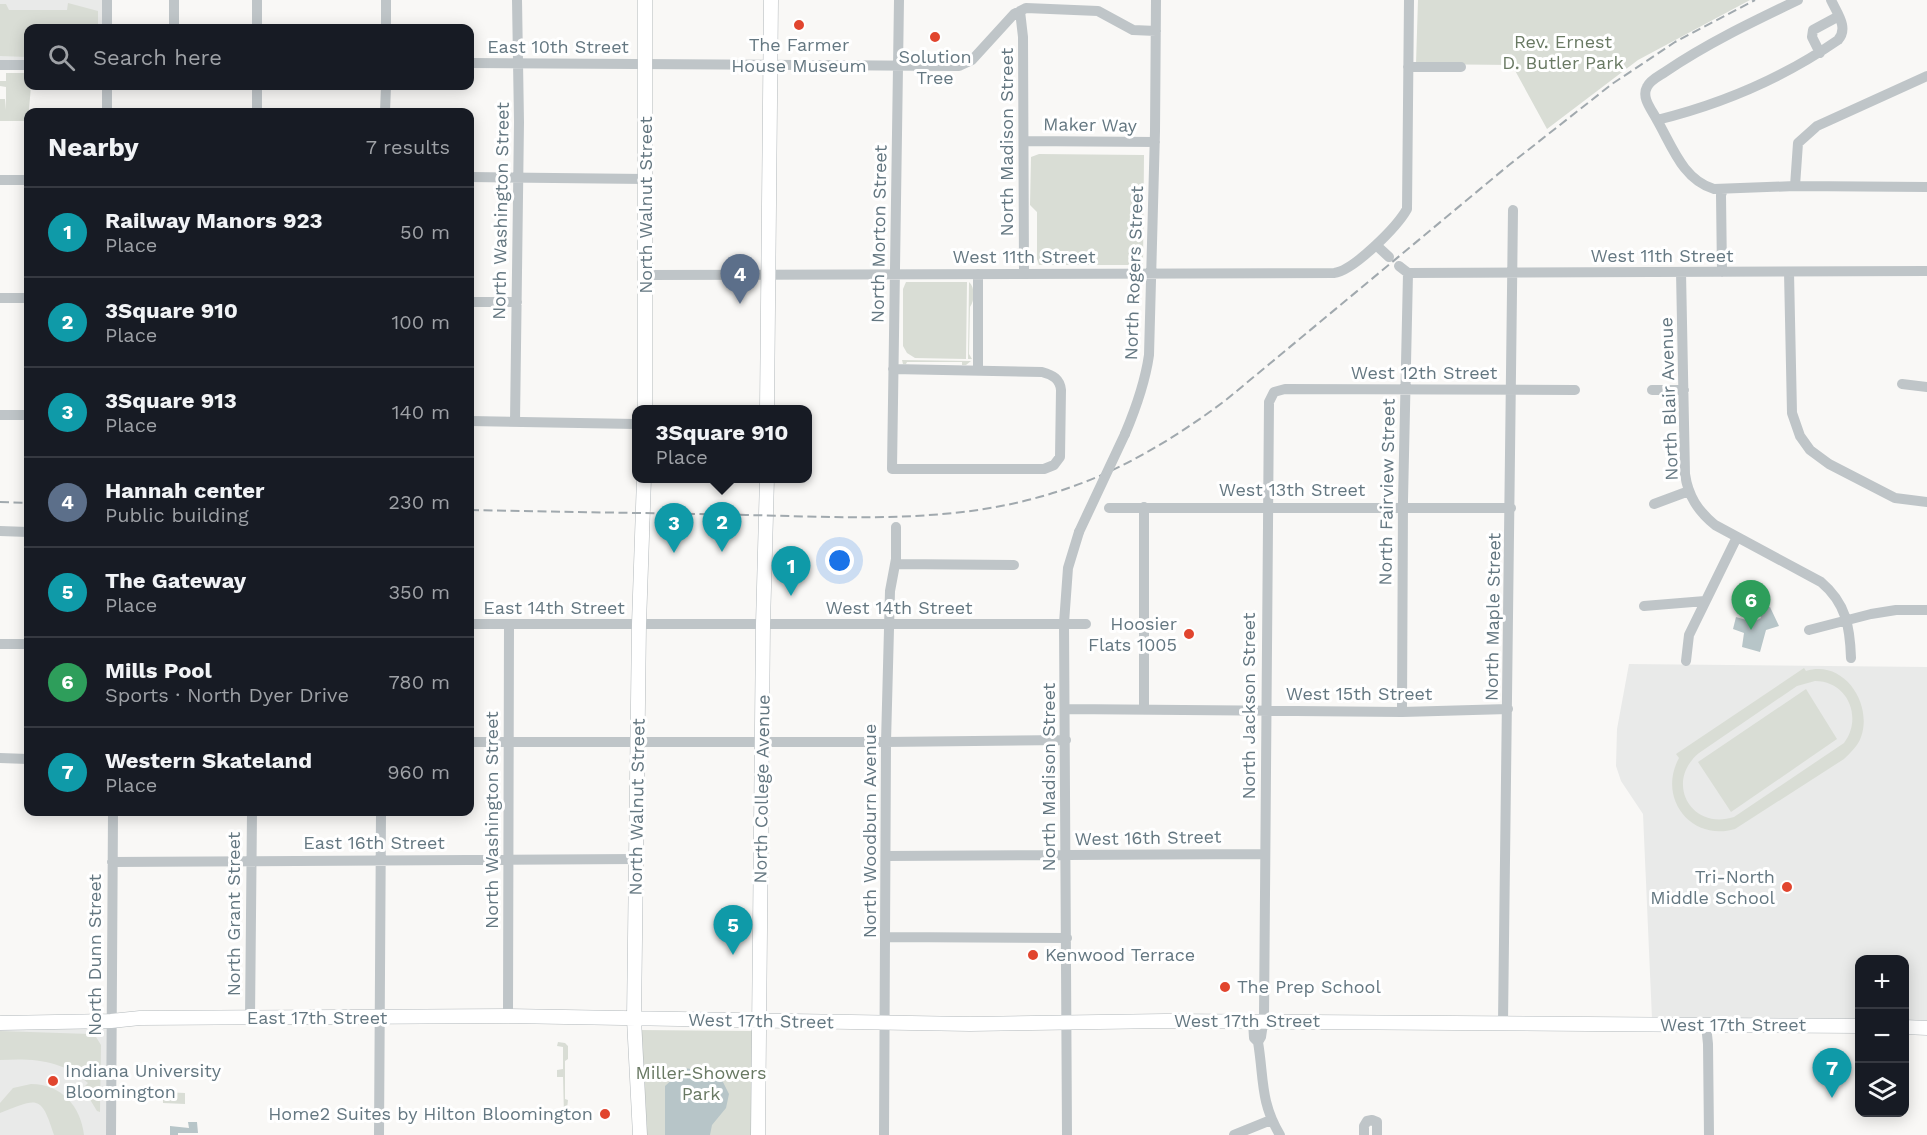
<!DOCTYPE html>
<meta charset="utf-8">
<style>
body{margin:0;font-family:"Work Sans",sans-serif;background:#242831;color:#f1f3f6}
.controls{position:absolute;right:18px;bottom:18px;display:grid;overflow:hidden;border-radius:12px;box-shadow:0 3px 15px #0003}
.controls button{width:54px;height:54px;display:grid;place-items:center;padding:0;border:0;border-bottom:2px solid #363941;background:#171b24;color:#f1f3f6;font:30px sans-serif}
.you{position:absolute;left:840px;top:561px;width:21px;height:21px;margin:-15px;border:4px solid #fff;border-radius:50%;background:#1a73e8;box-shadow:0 0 0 9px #1a73e833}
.badge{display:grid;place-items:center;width:39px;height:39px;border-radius:50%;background:#e1452e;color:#fff;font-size:20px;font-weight:700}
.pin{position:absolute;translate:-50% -50px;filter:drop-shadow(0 2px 3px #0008)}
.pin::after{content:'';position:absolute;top:32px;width:21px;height:18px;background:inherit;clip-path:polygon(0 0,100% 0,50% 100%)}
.popup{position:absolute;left:632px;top:405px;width:180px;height:78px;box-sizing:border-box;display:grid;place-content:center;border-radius:12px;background:#171b24;filter:drop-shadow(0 2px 4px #0005);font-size:20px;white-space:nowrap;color:#9ea1a6}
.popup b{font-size:22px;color:#f1f3f6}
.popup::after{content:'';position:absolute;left:50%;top:100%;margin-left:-12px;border:12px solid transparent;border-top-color:#171b24}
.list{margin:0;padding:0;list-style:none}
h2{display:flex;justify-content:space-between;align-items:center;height:78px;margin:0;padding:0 24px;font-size:26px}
h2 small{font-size:20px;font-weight:400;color:#9ea1a6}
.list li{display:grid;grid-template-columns:39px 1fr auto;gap:18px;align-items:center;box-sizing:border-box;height:90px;padding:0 24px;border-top:2px solid #363941}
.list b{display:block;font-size:22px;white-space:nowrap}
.list p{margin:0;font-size:20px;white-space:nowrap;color:#9ea1a6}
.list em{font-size:20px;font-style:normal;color:#9ea1a6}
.icon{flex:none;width:33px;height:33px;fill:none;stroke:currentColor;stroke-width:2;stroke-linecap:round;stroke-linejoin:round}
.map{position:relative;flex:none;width:1927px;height:1135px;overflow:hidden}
.search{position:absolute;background:#171b24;box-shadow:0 3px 15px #0003;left:24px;top:24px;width:450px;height:66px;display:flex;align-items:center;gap:15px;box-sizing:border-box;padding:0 21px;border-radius:12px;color:#9ea1a6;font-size:22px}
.panel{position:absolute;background:#171b24;box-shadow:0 3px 15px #0003;left:24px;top:108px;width:450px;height:708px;border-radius:12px}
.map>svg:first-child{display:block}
</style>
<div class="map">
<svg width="1927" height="1135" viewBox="0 0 1927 1135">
<rect width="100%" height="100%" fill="#f9f8f6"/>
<path fill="#e9eae9" d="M0,0H103V28H28V61H0Z
M1629,664L1927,667V1023L1905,1021L1904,960H1860L1859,1020L1652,1019L1643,814L1621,781L1616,766L1617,729Z
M0,1027H107V1135H0Z"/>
<path fill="#d9ddd5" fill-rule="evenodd" d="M1418,0H1750L1638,60L1547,129L1512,65L1416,64Z
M68,3L98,11V28H28V57L0,56V4H6L9,10H67Z
M6,73H28V86H31L28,121H0V99H5L6,110V87L0,86V81H6Z
M1039,154L1144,155L1143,265H1039L1037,259V212L1030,205L1031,157Z
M906,282H967L966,359L915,358L907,353L903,346V289Z
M969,282C975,287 975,300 970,307L969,354L972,359H968Z
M902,360L971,361L966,365H962V362H907L906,364H903Z
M1804,668L1806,671C1844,659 1873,704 1861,737C1858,746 1851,752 1844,759L1735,829C1691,842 1657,798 1679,758L1676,754ZM1815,681C1848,681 1863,718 1844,743L1734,817C1691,831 1664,782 1699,753L1797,686Z
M1806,689L1837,739L1731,812L1698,762Z
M639,1030L754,1031L753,1135H644Z
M0,1031L90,1034L96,1037L101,1045L100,1112L97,1111L83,1088L88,1083C62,1060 34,1058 0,1060Z
M558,1042L565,1043L568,1046V1059L565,1061V1099L568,1100L566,1117L559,1118L557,1116L564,1115L563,1077H557V1070L563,1069V1047L557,1046Z
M31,1084C62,1084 81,1107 84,1135H54C41,1094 38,1098 0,1113V1103L13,1088Z
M163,1092L185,1093V1104L163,1103Z"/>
<path fill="#b7c5c8" d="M1770,607L1779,626L1766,630L1760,652L1742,647L1744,633L1733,629L1736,617L1753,622L1761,618L1758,608Z
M685,1068L702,1071L722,1080L729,1094L726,1108L712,1125L710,1135H665V1086Z
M188,1122H197L198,1133H178V1135H170V1126L189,1128Z"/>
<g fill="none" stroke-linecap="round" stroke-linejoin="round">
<g stroke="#b3b9bc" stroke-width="15">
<path id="major" d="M645,0V410
M767,410L771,0
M0,1023L111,1021L140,1018L508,1016L970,1024L1165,1021L1860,1026
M1904,1027L1927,1028
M640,1135L634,1019L639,624L644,478
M758,1135L763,624L767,478"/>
</g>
<path stroke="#bfc5c8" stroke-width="10" d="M107,0V28
M1831,0C1837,13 1849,28 1838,40C1783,78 1722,104 1657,120C1672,146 1683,180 1714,189L1795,186L1927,187
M1020,11L1023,37L1024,274
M174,28V0
M257,28V0
M386,28V0
M1820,53L1812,37L1813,30L1839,16
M470,63L959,66L972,60L1014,14L1026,8L1098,11L1133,30L1156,31
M0,65H28
M1408,67H1461
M107,112V86
M257,112V86
M385,112L386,86
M1657,120C1652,110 1641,98 1647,87C1650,80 1659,76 1665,72C1706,44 1752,22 1798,0
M1024,141L1155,142
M470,177L646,179
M0,180H28
M1795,186L1798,143L1817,126L1927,76
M1376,245L1389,257
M1399,266L1408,273L1927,271
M1681,272L1685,474C1688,496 1698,511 1715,525L1821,582C1846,603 1850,627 1851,658
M1722,272L1721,195L1723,190
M1789,272L1792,413L1800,436L1810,450L1829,464L1895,498L1927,502
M978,274V371
M645,275L1334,273C1353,271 1397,227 1407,209L1409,0
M0,298H28
M470,302H517
M893,369L1042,372C1053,375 1060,379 1061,390L1060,457L1054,465L1044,469H892L899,0
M1902,384L1927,387
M1652,390H1684
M0,415H28
M470,421L636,424
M515,422L519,122L517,0
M1125,434C1136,408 1145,383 1149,355L1155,131L1156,0
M1654,504L1689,491
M1109,508H1511
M0,531L28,532
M895,564L1014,565
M1644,606L1705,601
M470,624H1086
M1809,630L1871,614L1896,610H1927
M0,644H28
M1686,661L1689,635L1737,537
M1065,709L1402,712L1508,709
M1144,710V507
M1402,712L1403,500L1408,273
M470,742H886L1066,740
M0,758L28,759
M886,856L1265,854
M112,862L636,859
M885,937L1067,938
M508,1016L509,624
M250,1018L252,812
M1253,1021L1254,1038L1258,1042C1264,1078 1260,1102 1280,1135
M1503,1023L1513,210
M1706,1025L1708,1044L1709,1135
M1258,1042L1261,1037L1264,1017L1269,402L1274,392L1285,389L1575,390
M111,1135L113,812
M379,1135L381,812
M884,1135L886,742L890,591L896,559V527
M1067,1135L1064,623L1068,568L1079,532
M1234,1135L1271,1120
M1364,1135V1126L1367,1121L1372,1120L1377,1122V1135"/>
<use href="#major" stroke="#fff" stroke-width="14"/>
<path stroke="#a1a9ae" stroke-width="2" stroke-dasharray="9 4.5" stroke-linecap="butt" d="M0,502L28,503
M470,510C562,512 654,513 746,515C844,517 947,524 1043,496C1111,477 1170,442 1226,400L1509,165L1612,84L1675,42L1755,0"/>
<path stroke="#bfc5c8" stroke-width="10" d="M1079,532L1125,434"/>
</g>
<g fill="#e1452e" stroke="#fff" stroke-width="2">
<circle cx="799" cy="25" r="6"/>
<circle cx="935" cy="37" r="6"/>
<circle cx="1189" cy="634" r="6"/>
<circle cx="1787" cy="887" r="6"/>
<circle cx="1033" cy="955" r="6"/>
<circle cx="1225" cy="987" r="6"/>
<circle cx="53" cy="1081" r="6"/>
<circle cx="605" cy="1114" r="6"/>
</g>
<g text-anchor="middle" stroke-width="6" stroke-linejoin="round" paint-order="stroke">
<g font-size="18" fill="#697963" stroke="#fff">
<text x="1563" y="48">Rev. Ernest<tspan x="1563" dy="21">D. Butler Park</tspan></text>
<text x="701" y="1079">Miller-Showers<tspan x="701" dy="21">Park</tspan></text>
</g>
<g font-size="18" fill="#647781" stroke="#fff" text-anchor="end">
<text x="799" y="51" text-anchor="middle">The Farmer<tspan x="799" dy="21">House Museum</tspan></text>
<text x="935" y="63" text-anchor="middle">Solution<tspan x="935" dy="21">Tree</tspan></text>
<text x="1177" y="630">Hoosier<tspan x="1177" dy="21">Flats 1005</tspan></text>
<text x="1775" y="883">Tri-North<tspan x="1775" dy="21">Middle School</tspan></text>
<text x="1045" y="961" text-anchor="start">Kenwood Terrace</text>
<text x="1237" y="993" text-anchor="start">The Prep School</text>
<text x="65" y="1077" text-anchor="start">Indiana University<tspan x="65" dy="21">Bloomington</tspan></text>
<text x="593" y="1120">Home2 Suites by Hilton Bloomington</text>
</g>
<g font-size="18" fill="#647781" stroke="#fff">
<text x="558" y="53">East 10th Street</text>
<text transform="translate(1090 125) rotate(1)" y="6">Maker Way</text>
<text transform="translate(1007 142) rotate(-90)" y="6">North Madison Street</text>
<text transform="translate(646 205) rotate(-90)" y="6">North Walnut Street</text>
<text transform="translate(501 211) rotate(-89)" y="6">North Washington Street</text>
<text transform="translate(879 234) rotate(-89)" y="6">North Morton Street</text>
<text x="1662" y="262">West 11th Street</text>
<text x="1024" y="263">West 11th Street</text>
<text transform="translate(1134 273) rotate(-88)" y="6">North Rogers Street</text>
<text x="1424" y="379">West 12th Street</text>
<text transform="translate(1669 399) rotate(-92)" y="6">North Blair Avenue</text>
<text x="1292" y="496">West 13th Street</text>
<text transform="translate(1387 492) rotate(-89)" y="6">North Fairview Street</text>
<text x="554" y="614">East 14th Street</text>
<text x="899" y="614">West 14th Street</text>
<text transform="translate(1493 617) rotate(-89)" y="6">North Maple Street</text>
<text x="1359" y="700">West 15th Street</text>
<text transform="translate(1249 706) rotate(-90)" y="6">North Jackson Street</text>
<text transform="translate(1049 777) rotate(-90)" y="6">North Madison Street</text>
<text transform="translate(762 789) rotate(-89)" y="6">North College Avenue</text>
<text transform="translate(637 807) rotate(-89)" y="6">North Walnut Street</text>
<text transform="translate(492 820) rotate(-90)" y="6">North Washington Street</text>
<text transform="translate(870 831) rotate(-90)" y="6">North Woodburn Avenue</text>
<text transform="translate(1148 838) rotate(-1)" y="6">West 16th Street</text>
<text x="374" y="849">East 16th Street</text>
<text transform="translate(234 914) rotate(-90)" y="6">North Grant Street</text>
<text transform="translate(95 955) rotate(-90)" y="6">North Dunn Street</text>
<text x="317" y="1024">East 17th Street</text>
<text transform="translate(761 1021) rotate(1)" y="6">West 17th Street</text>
<text x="1247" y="1027">West 17th Street</text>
<text x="1733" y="1031">West 17th Street</text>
</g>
</g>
</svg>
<div class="controls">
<button>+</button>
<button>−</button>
<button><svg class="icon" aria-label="layers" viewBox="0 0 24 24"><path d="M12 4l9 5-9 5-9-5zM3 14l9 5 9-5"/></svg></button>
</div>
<div class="you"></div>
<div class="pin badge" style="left:791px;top:596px;background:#0f9aa8">1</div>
<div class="pin badge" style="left:722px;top:552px;background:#0f9aa8">2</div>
<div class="popup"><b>3Square 910</b>Place</div>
<div class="pin badge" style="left:674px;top:553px;background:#0f9aa8">3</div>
<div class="pin badge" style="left:740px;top:304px;background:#5c6f8a">4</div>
<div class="pin badge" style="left:733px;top:955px;background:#0f9aa8">5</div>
<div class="pin badge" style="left:1751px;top:630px;background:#2e9e5b">6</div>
<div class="pin badge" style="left:1832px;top:1098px;background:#0f9aa8">7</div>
<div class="search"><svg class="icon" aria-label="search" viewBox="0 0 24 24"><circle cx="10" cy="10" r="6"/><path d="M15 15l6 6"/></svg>Search here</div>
<section class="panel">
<h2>Nearby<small>7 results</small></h2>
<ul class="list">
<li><span class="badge" style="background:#0f9aa8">1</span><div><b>Railway Manors 923</b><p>Place</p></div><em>50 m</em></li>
<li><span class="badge" style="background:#0f9aa8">2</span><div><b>3Square 910</b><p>Place</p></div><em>100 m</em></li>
<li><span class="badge" style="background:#0f9aa8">3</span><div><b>3Square 913</b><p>Place</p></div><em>140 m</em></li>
<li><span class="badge" style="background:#5c6f8a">4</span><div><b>Hannah center</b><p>Public building</p></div><em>230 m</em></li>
<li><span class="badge" style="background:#0f9aa8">5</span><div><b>The Gateway</b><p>Place</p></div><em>350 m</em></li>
<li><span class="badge" style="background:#2e9e5b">6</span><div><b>Mills Pool</b><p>Sports · North Dyer Drive</p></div><em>780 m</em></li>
<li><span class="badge" style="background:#0f9aa8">7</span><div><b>Western Skateland</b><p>Place</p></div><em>960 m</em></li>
</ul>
</section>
</div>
